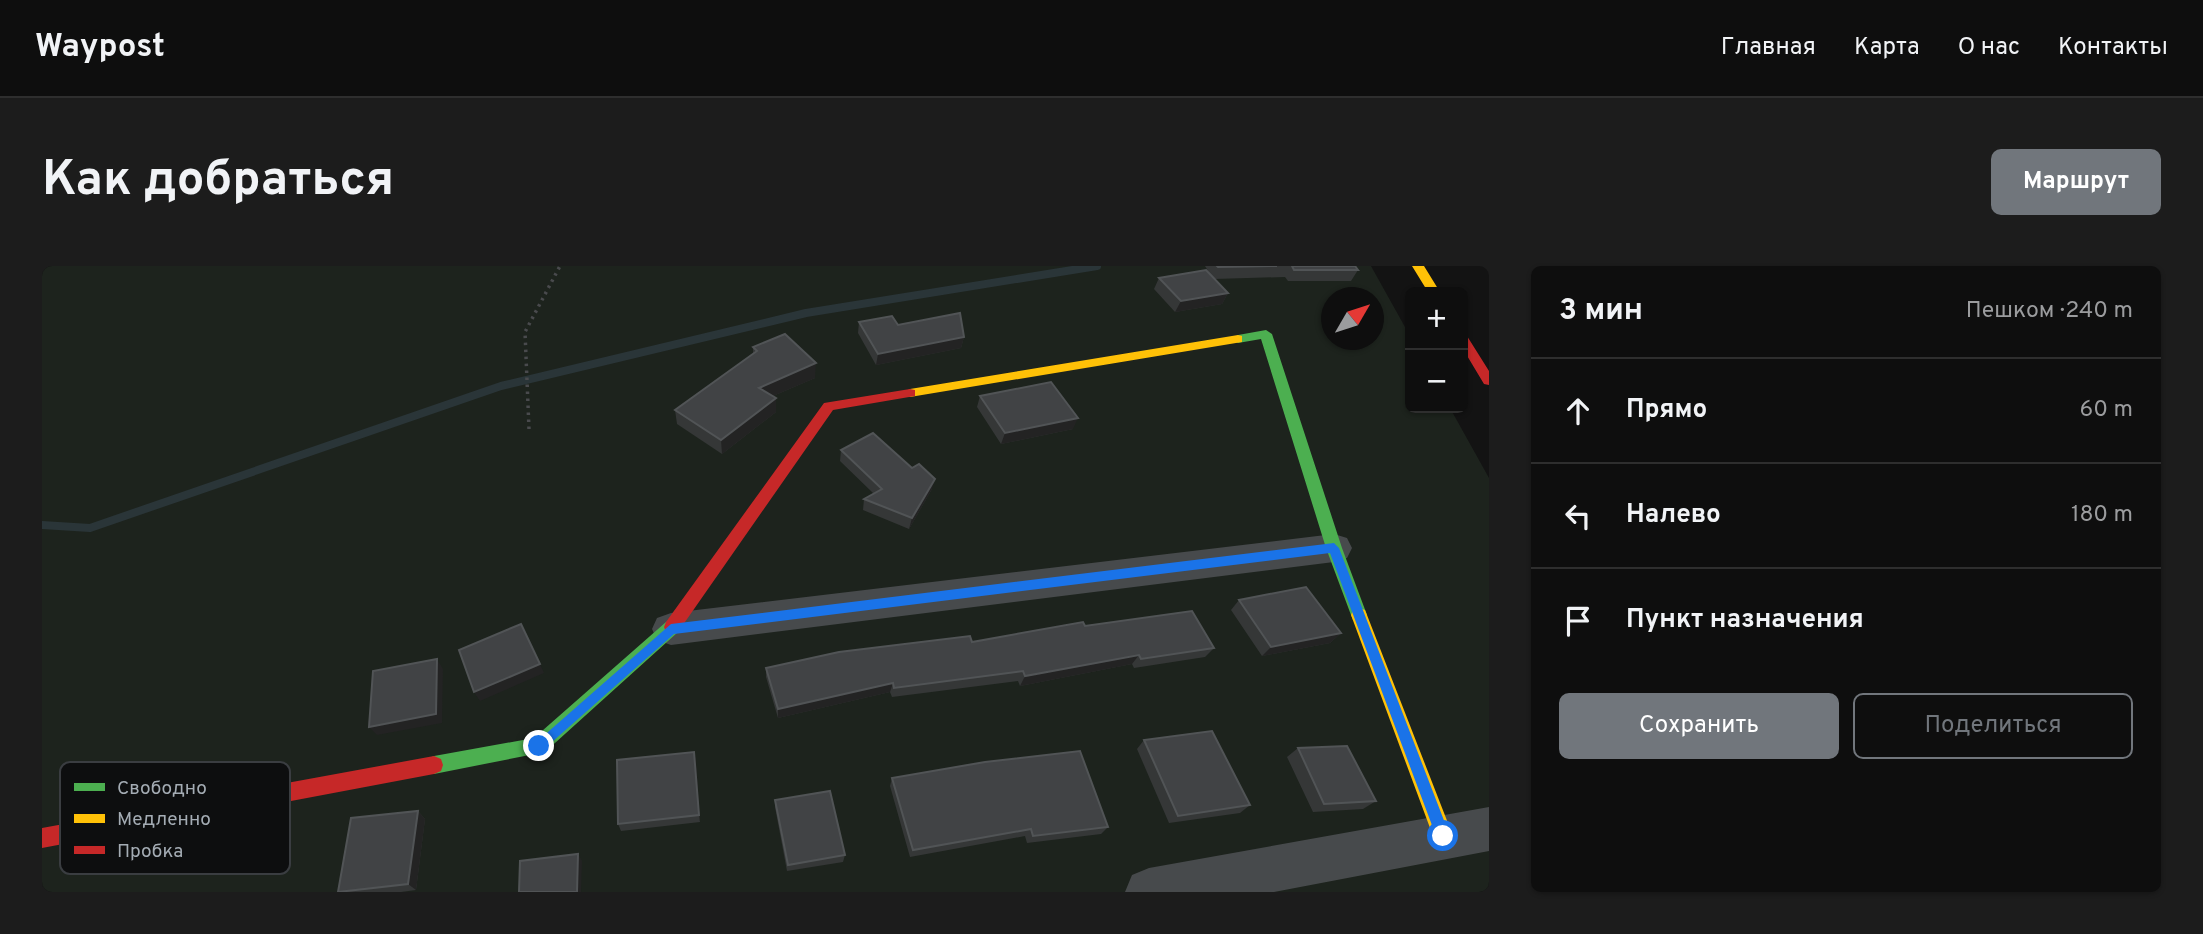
<!DOCTYPE html>
<html lang="ru">
<meta charset="utf-8">
<style>
body{margin:0;font-family:Overpass,sans-serif;background:#1c1c1c;color:#f1f3f6}
.controls{position:absolute;right:21px;top:21px;display:grid;overflow:hidden;border-radius:10px;box-shadow:0 2px 5px #0004}
.controls button{width:63px;height:63px;display:grid;place-items:center;padding:0;border:0;border-bottom:2px solid #2e2e2e;background:#0e0e0e;color:#f1f3f6;font:35px sans-serif}
.compass{position:absolute;left:1279px;top:21px;width:63px;height:63px;border-radius:50%;background:#0e0e0e;box-shadow:0 2px 5px #0004;rotate:51deg}
.stop{position:absolute;width:21px;height:21px;margin:-16px;border:5px solid #1a73e8;border-radius:50%;background:#fff}
.stop.end{background:#1a73e8;border-color:#fff;box-shadow:0 2px 7px #0008}
.list{margin:0;padding:0;list-style:none}
h2{display:flex;justify-content:space-between;align-items:center;height:91px;margin:0;padding:0 28px;font-size:30px}
h2 small{font-size:23px;font-weight:400;color:#9b9c9e}
.list li{display:grid;grid-template-columns:46px 1fr auto;gap:21px;align-items:center;box-sizing:border-box;height:105px;padding:0 28px;border-top:2px solid #2e2e2e}
.list b{display:block;font-size:26px;white-space:nowrap}
.list em{font-size:23px;font-style:normal;color:#9b9c9e}
.actions{display:flex;gap:14px;padding:21px 28px}
.actions a{flex:1;padding:16px 0;border:2px solid #71767c;border-radius:10px;text-align:center;font-size:24px;color:#71767c}
.actions .main{background:#71767c;color:#fff}
.icon{flex:none;width:38px;height:38px;fill:none;stroke:currentColor;stroke-width:2;stroke-linecap:round;stroke-linejoin:round}
.map{position:relative;flex:none;width:1447px;height:626px;overflow:hidden;border-radius:10px}
header{display:flex;align-items:center;gap:42px;box-sizing:border-box;height:98px;padding:0 35px;background:#0e0e0e;border-bottom:2px solid #2e2e2e}
header strong{font-size:33px}
nav{display:flex;gap:38px;margin-inline-start:auto;font-size:24px}
.intro{display:flex;align-items:center;justify-content:space-between;box-sizing:border-box;height:168px;padding:0 42px}
h1{margin:0;font-size:49px}
.button{padding:18px 32px;border-radius:10px;background:#71767c;color:#fff;font-size:24px;font-weight:700}
main{display:flex;gap:42px;padding:0 42px}
aside{flex:1;background:#0e0e0e;border-radius:10px;box-shadow:0 2px 5px #0004}
.map>svg:first-child{display:block}
</style>
<header>
<strong>Waypost</strong>
<nav><a>Главная</a><a>Карта</a><a>О нас</a><a>Контакты</a></nav>
</header>
<div class="intro"><h1>Как добраться</h1><a class="button">Маршрут</a></div>
<main>
<div class="map">
<svg width="1447" height="626" viewBox="0 0 1447 626">
<rect width="100%" height="100%" fill="#131313"/>
<path fill="#1d231d" fill-rule="evenodd" d="M0,0H1329L1368,70V142H1408L1447,212V626H0ZM1290,32H1332V74H1290Z"/>
<g fill="none" stroke-linecap="round" stroke-linejoin="round">
<path stroke="#2a3538" stroke-width="8" d="M0,259L48,262L459,120L764,47L1055,0"/>
<path stroke="#494a4d" stroke-width="3.5" stroke-dasharray="2.5 4.5" stroke-linecap="butt" d="M487,163L483,66L518,0"/>
<path fill="#474a4c" fill-rule="evenodd" d="M1292,268L1305,272L1310,282L1305,292L1292,296L629,379L615,374L610,363L615,352L629,347Z
M1447,541V585L1232,626H1083L1090,609L1107,602Z"/>
<path fill="#4caf50" fill-rule="evenodd" d="M1224,64L1230,68L1300,282L1325,349L1323,354L1317,356L1311,354L1309,349L1284,282L1219,73L1196,77L1190,73L1196,69Z
M630,354L636,356L638,361L636,366L503,486L392,508L385,505L383,499L385,493L392,490L492,472L624,356Z"/>
<path fill="#ffc107" fill-rule="evenodd" d="M1370,0H1382L1398,26H1386Z
M1196,69L1200,70V76L868,131L861,127L868,123Z
M1317,342L1323,344L1325,349L1411,570L1408,577L1401,580L1394,577L1391,570L1309,349L1311,344Z"/>
<path fill="#c62828" fill-rule="evenodd" d="M1421,69L1425,70L1447,105V119L1442,118L1421,83Z
M868,123L873,124V130L791,144L636,366L630,368L624,366L622,361L624,356L782,137Z
M392,490L399,493L401,499L399,505L392,508L0,582V562Z"/>
</g>
<path fill="#353737" d="M1163,0H1313L1316,4L1309,15H1246L1243,11L1172,13L1186,27L1180,38L1133,46L1112,23L1117,12L1168,8Z
M817,56L856,59L922,71L919,82L834,99L816,67Z
M711,81L773,112L731,130L734,146L680,188L635,158L633,144L711,88Z
M938,130L1031,163L959,178L935,141Z
M799,184L890,223L867,263L821,244L822,233L832,228L798,195Z
M1197,334L1299,367L1288,377L1220,390L1189,344Z
M1043,360L1172,382L1163,391L1092,402L1090,398L978,420L976,415L850,431L848,426L736,452L724,411V402L930,376Z
M1102,474L1208,539L1198,547L1127,557L1095,483Z
M1256,482L1334,535L1321,543L1271,546L1245,491Z
M652,486L658,556L579,565L576,558Z
M850,512L1066,561L1059,568L985,577L983,570L868,591L848,520Z
M733,534L803,589L801,596L745,605L733,541Z
M376,545L383,553L374,624L359,626H296Z"/>
<path fill="#232323" d="M1186,27L1180,38L1133,46L1139,35Z
M922,71L919,82L834,99L836,88Z
M774,97L773,112L717,136V122Z
M734,132V146L680,188L679,174Z
M1036,152L1031,163L959,178L963,167Z
M893,213L890,223L867,263L870,252Z
M1299,367L1288,377L1220,390L1229,381Z
M1097,389L1090,398L978,420L983,410Z
M395,393L401,403L400,457L335,469L327,461Z
M498,398L502,407L438,435L432,426Z
M851,417L848,426L736,452V443Z
M652,486L654,494L658,556L657,549Z
M376,545L383,553L374,624L366,618Z
M536,588L540,595L539,626H535Z"/>
<path fill="#414345" stroke="#515456" stroke-width="2" d="M1175,0H1235L1176,1Z
M1250,0H1313L1316,4H1252Z
M1164,4L1186,27L1139,35L1117,12Z
M918,47L922,71L836,88L817,56L850,50L856,59Z
M743,68L774,97L717,122L734,132L679,174L633,144L715,85L711,81Z
M1009,116L1036,152L963,167L938,130Z
M831,167L870,202L877,198L893,213L870,252L822,233L840,223L799,184Z
M1264,321L1299,367L1229,381L1197,334Z
M1150,345L1172,382L1099,393L1097,389L983,410L981,405L852,422L851,417L736,443L724,402L797,386L928,370L930,376L1041,356L1043,360Z
M479,358L498,398L432,426L417,384Z
M395,393L394,448L327,461L331,405Z
M1170,465L1208,539L1136,550L1102,474Z
M1305,480L1334,535L1282,538L1256,482Z
M1038,485L1066,561L991,570L989,563L871,584L850,512L943,496Z
M652,486L657,549L576,558L575,494Z
M788,525L803,589L746,599L733,534Z
M376,545L366,618L296,626L309,552Z
M536,588L535,626H477L478,595Z"/>
<path fill="#1a73e8" d="M1292,277L1297,282L1408,570L1401,577L1394,570L1288,287L632,368L501,484H492L490,480L629,358Z"/>
<rect x="18" y="496" width="230" height="112" rx="10" fill="#0d0e0f" stroke="#3a3d41" stroke-width="2"/>
<rect x="32" y="517" width="31" height="8" fill="#4caf50"/>
<rect x="32" y="548" width="31" height="9" fill="#ffc107"/>
<rect x="32" y="580" width="31" height="8" fill="#c62828"/>
<g font-size="19" fill="#a4acb4">
<text x="75" y="528">Свободно</text>
<text x="75" y="559">Медленно</text>
<text x="75" y="591">Пробка</text>
</g>
</svg>
<div class="controls">
<button>+</button>
<button>−</button>
</div>
<svg class="compass" viewBox="-18 -18 36 36"><path d="M0-13l5 13h-10z" fill="#e53935"/><path d="M0 13l5-13h-10z" fill="#9b9c9e"/></svg>
<div class="stop" style="left:1401px;top:570px"></div>
<div class="stop end" style="left:497px;top:480px"></div>
</div>
<aside>
<h2>3 мин<small>Пешком · 240 m</small></h2>
<ul class="list">
<li><svg class="icon" aria-label="ahead" viewBox="0 0 24 24"><path d="M12 20V5M6 11l6-6 6 6"/></svg><div><b>Прямо</b></div><em>60 m</em></li>
<li><svg class="icon" aria-label="left" viewBox="0 0 24 24"><path d="M17 20v-9H6M10 6l-5 5 5 5"/></svg><div><b>Налево</b></div><em>180 m</em></li>
<li><svg class="icon" aria-label="arrive" viewBox="0 0 24 24"><path d="M6 21V4h12l-3 4 3 4H6"/></svg><div><b>Пункт назначения</b></div></li>
</ul>
<div class="actions"><a class="main">Сохранить</a><a>Поделиться</a></div>
</aside>
</main>
